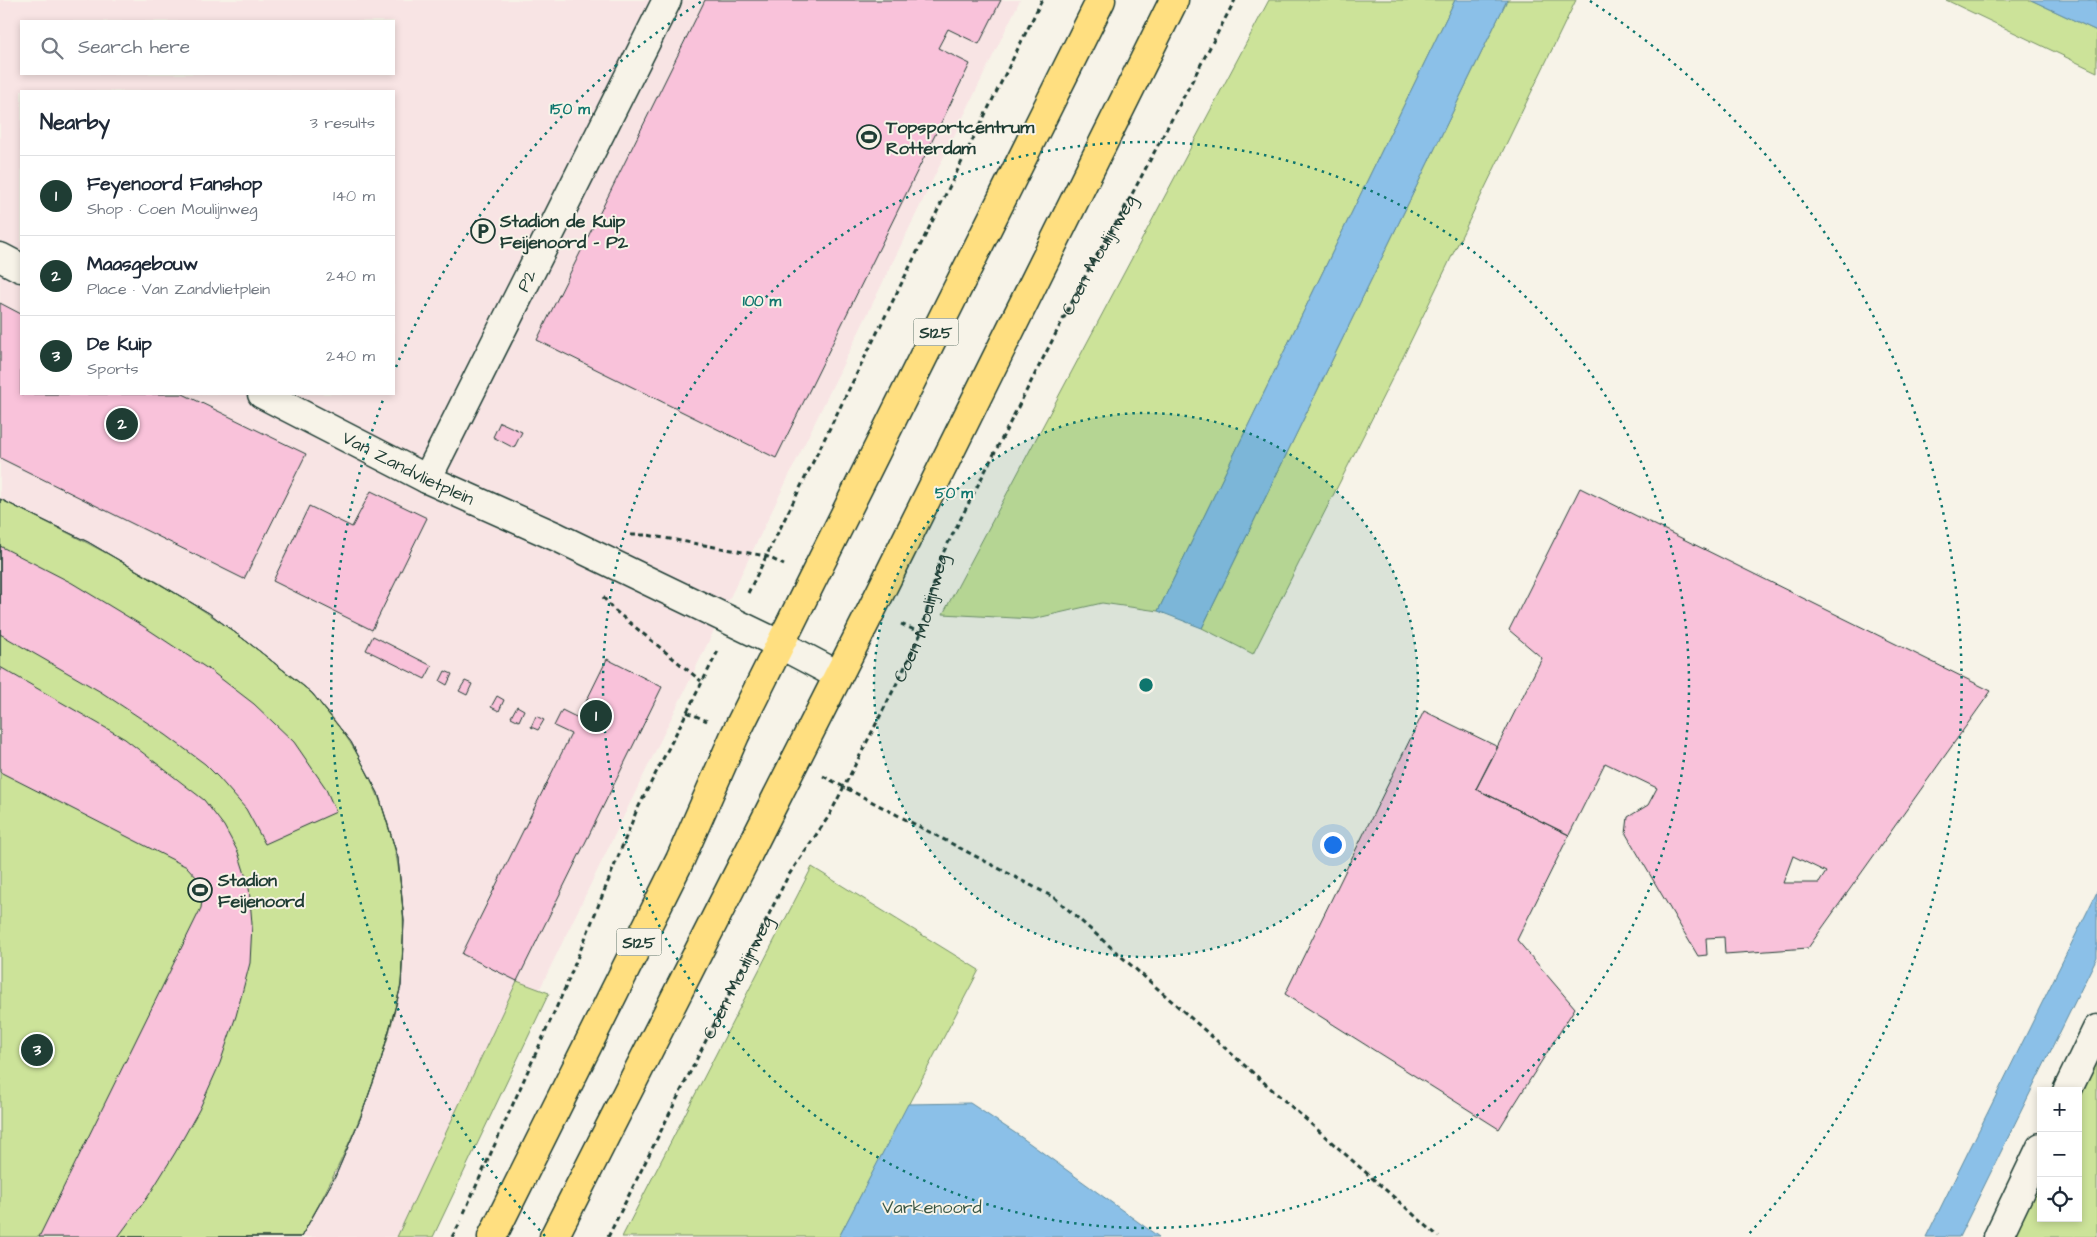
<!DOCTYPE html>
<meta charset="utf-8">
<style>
body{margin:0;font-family:"Architects Daughter",sans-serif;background:#f6f6f7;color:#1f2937}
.controls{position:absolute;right:15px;bottom:15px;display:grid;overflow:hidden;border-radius:0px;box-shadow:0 2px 8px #0003}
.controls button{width:45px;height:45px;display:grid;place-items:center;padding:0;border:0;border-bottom:1px solid #e0e1e3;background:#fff;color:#1f2937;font:25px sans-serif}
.you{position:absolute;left:1332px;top:844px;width:18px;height:18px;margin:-12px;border:4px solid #fff;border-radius:50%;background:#1a73e8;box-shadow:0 0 0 8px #1a73e833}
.badge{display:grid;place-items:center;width:32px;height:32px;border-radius:50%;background:#1f3d34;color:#fff;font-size:16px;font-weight:700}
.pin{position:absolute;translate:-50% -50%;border:2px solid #fff;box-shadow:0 1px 5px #0006}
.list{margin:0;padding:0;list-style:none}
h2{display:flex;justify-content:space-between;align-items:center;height:65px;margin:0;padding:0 20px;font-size:21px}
h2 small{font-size:16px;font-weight:400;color:#747a83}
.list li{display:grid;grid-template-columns:32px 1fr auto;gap:15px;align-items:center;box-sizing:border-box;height:80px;padding:0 20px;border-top:1px solid #e0e1e3}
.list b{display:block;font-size:19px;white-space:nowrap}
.list p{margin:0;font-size:16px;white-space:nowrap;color:#747a83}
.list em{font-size:16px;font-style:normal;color:#747a83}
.icon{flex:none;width:28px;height:28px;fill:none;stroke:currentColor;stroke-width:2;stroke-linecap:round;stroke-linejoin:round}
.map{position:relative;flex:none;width:2097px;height:1237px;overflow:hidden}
.search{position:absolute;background:#fff;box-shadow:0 2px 8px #0003;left:20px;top:20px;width:375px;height:55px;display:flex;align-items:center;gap:12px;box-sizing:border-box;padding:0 18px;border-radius:0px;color:#747a83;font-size:19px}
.panel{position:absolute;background:#fff;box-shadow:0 2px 8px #0003;left:20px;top:90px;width:375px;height:305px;border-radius:0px}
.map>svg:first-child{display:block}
</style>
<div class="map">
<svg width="2097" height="1237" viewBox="0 0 2097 1237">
<rect width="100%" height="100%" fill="#f7f3e8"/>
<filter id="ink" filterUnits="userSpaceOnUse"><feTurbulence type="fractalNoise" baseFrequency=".02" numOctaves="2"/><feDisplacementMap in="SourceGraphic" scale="10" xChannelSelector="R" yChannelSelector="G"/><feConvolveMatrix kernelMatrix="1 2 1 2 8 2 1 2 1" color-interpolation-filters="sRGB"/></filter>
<g filter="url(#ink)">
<path fill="#f8e4e4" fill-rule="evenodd" d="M0,0H1020L533,1003L415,1237H0ZM21,21H394V74H21ZM21,91H394V394H21Z"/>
<path fill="#cce399" stroke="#769066" d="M1269,0H1455L1158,611L1102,603L1033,619L943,614Z
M1507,0H1576L1402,359L1253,654L1202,628Z
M1946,0H2031L2097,31V72Z
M0,499C93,545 187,592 268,658C283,670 300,681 313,695C377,764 407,851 403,945C402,959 403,974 400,988C381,1079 346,1157 301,1237H0Z
M812,867L979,970L839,1237H622Z
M517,981L549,993L433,1237H397Z
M2097,1035V1237H1998L2041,1150V1218H2078V1091Z"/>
<path fill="#8bc0e8" stroke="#608ca0" d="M1455,0H1507L1202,628L1158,611Z
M2031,0H2097V31Z
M2097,892V957L1959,1237H1926Z
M970,1103L1021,1137L1159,1237H928L924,1235L922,1237H839L908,1104Z"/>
<path fill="#f9c2da" stroke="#1f3d34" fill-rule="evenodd" d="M705,0H1001L979,44L948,29L938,48L970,64L776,458L537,340Z
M0,303L21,314V394H183L306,454L244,579L0,458Z
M500,422L522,432L514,448L493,437Z
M1580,488L1991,691L1808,948L1725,954L1724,937L1706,938L1707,955L1698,956L1626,834L1628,817L1648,805L1657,788L1605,763L1569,835L1476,789L1542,658L1509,630ZM1793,856L1826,872L1819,883H1783Z
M371,491L427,518L372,630L273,581L309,506L352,527Z
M0,499L88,542L209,613L258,650L312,693L351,742L378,793L398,858L404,921L401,986L381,1060L360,1119L335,1177L301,1237H118L149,1195L175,1153L199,1110L220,1063L236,1016L250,963L252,924L249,887L238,852L224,826L204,800L125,739L0,667Z
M0,499L88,542L209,613L258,650L312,693L351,742L378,793L398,858L404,921L401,986L381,1060L360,1119L335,1177L301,1237H39L201,908L203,893L198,879L187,867L0,772Z
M0,546L72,583L143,626L211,671L254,704L294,742L325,787L336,812L265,844L246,809L219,778L205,764L166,735L101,692L0,634Z
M373,636L432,666L425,679L366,650Z
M607,659L662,687L517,981L462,954L571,734L554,726L562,710L578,718Z
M445,671L452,674L447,685L440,681Z
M465,681L472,684L467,695L459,691Z
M497,696L504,700L499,711L491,707Z
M517,706L524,710L519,721L511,717Z
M1424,711L1498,747L1476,789L1569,835L1517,940L1575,1008L1499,1129L1285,994Z
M536,716L544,720L538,730L531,727Z"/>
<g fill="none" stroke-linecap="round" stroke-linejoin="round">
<g stroke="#1f3d34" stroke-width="31">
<g id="minor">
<path d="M0,257L21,268"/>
<path id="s2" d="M262,394L427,479L557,537L781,645L838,675"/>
<path id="s3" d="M427,479L667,0"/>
<path d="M2067,1091L2097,1029"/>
<path d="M1998,1237L2041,1147"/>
</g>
</g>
<g stroke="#1f3d34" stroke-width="31">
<path id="major" d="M492,1237L680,860L735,735L1101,0
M554,1237L872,609L1174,0"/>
</g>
<g stroke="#1f3d34" stroke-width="3" stroke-dasharray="5 4" stroke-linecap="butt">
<path d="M631,535H647L766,556L784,565"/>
<path d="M748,593L1042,0"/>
<path d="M603,597L613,609L701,681"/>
<path d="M901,624L921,633"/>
<path d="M687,712L707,721"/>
<path d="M823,776L1055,898L1439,1237"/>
<path d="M464,1213L566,986L636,812L719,649"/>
<path d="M452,1237L461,1221"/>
<path id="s1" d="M608,1237L788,876L829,816L899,679L921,633L941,557L1091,265L1122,213L1235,0"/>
</g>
<use href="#minor" stroke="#f7f3e8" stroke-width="28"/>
<use href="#major" stroke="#ffdf80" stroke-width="28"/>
</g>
</g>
<circle cx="1146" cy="685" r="272" fill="#0f766e" fill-opacity=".12"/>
<g fill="none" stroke="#0f766e" stroke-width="2.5" stroke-dasharray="2.5 5">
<circle cx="1146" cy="685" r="272"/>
<circle cx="1146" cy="685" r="543"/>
<path d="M545 1236A815 815 0 0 1 383 400M396 367A815 815 0 0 1 702 1M1590 1A815 815 0 0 1 1747 1236"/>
</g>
<defs>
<g id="stadium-ring" transform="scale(1.25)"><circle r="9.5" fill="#f7f3e8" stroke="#1f3d34" stroke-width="1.5"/><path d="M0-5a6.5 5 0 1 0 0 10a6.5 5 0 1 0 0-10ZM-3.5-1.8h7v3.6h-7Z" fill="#1f3d34"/></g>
<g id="parking-ring" transform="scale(1.25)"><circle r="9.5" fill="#f7f3e8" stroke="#1f3d34" stroke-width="1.5"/><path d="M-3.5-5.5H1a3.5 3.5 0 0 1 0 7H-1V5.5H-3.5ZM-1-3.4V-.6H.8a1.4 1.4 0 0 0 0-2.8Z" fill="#1f3d34"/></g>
</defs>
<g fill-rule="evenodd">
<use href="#stadium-ring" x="869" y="137"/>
<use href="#parking-ring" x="483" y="231"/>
<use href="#stadium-ring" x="200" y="890"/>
</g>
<g text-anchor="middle" stroke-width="4" stroke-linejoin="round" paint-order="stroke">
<g fill="#f7f3e8" stroke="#60746a" stroke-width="1">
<rect x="913.5" y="318.5" width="45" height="27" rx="4"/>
<rect x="616.5" y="928.5" width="45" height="27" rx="4"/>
</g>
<g font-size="16" font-weight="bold" fill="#1f3d34">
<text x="936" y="338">S125</text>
<text x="639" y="948">S125</text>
</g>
<g font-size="18" font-weight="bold" fill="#1f3d34" stroke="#f7f3e8" text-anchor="start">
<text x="886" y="133">Topsportcentrum<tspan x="886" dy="21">Rotterdam</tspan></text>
<text x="500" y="227">Stadion de Kuip<tspan x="500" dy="21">Feijenoord - P2</tspan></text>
<text x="218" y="886">Stadion<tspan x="218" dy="21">Feijenoord</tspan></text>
</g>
<g font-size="18" fill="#1f3d34" stroke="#f7f3e8">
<text dy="6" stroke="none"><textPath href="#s1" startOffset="1100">Coen Moulijnweg</textPath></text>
<text dy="6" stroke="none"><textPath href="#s3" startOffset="222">P2</textPath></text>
<text dy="6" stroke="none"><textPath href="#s2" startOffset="164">Van Zandvlietplein</textPath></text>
<text dy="6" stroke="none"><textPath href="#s1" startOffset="695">Coen Moulijnweg</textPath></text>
<text dy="6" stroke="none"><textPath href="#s1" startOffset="290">Coen Moulijnweg</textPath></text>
</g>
<g font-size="18" fill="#395643" stroke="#f7f3e8">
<text x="932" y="1213">Varkenoord</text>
</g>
</g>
<circle cx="1146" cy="685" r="8" fill="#0f766e" stroke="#f7f3e8" stroke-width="2.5"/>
<g font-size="15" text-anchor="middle" font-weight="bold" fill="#0f766e" stroke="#f7f3e8" stroke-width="4" stroke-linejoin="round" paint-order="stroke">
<text x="570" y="114">150 m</text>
<text x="762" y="306">100 m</text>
<text x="954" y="498">50 m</text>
</g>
</svg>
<div class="controls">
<button>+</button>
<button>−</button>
<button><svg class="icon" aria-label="locate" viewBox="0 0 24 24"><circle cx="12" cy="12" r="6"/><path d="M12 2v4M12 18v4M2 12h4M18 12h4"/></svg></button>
</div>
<div class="you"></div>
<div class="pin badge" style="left:596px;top:716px">1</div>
<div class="pin badge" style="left:122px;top:424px">2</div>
<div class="pin badge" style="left:37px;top:1050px">3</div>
<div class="search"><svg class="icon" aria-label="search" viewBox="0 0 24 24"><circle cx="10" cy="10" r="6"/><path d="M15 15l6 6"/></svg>Search here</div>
<section class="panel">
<h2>Nearby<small>3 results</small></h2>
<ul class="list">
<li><span class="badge">1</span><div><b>Feyenoord Fanshop</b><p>Shop · Coen Moulijnweg</p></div><em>140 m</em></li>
<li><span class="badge">2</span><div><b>Maasgebouw</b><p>Place · Van Zandvlietplein</p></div><em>240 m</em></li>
<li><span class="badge">3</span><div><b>De Kuip</b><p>Sports</p></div><em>240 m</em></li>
</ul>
</section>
</div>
